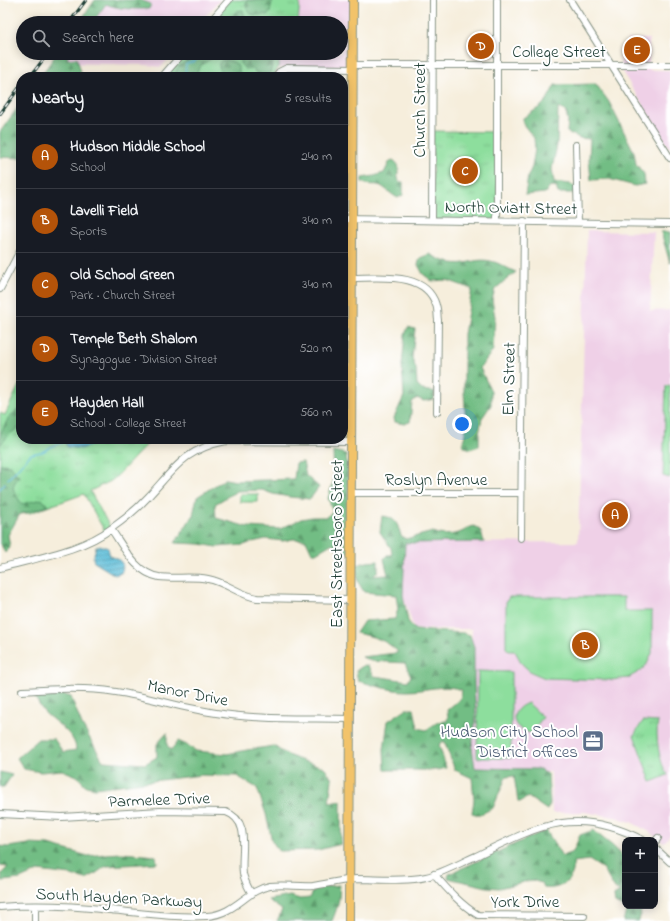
<!DOCTYPE html>
<meta charset="utf-8">
<style>
body{margin:0;font-family:"Indie Flower",sans-serif;background:#20242c;color:#f1f3f6}
.controls{position:absolute;right:12px;bottom:12px;display:grid;overflow:hidden;border-radius:8px;box-shadow:0 2px 10px #0003}
.controls button{width:36px;height:36px;display:grid;place-items:center;padding:0;border:0;border-bottom:1px solid #363941;background:#171b24;color:#f1f3f6;font:20px sans-serif}
.you{position:absolute;left:462px;top:424px;width:14px;height:14px;margin:-10px;border:3px solid #fff;border-radius:50%;background:#1a73e8;box-shadow:0 0 0 6px #1a73e833}
.badge{display:grid;place-items:center;width:26px;height:26px;border-radius:50%;background:#b45309;color:#fff;font-size:13px;font-weight:700}
.pin{position:absolute;translate:-50% -50%;border:2px solid #fff;box-shadow:0 1px 4px #0006}
.list{margin:0;padding:0;list-style:none}
h2{display:flex;justify-content:space-between;align-items:center;height:52px;margin:0;padding:0 16px;font-size:17px}
h2 small{font-size:13px;font-weight:400;color:#9ea1a6}
.list li{display:grid;grid-template-columns:26px 1fr auto;gap:12px;align-items:center;box-sizing:border-box;height:64px;padding:0 16px;border-top:1px solid #363941}
.list b{display:block;font-size:15px;white-space:nowrap}
.list p{margin:0;font-size:13px;white-space:nowrap;color:#9ea1a6}
.list em{font-size:13px;font-style:normal;color:#9ea1a6}
.icon{flex:none;width:22px;height:22px;fill:none;stroke:currentColor;stroke-width:2;stroke-linecap:round;stroke-linejoin:round}
.map{position:relative;flex:none;width:670px;height:921px;overflow:hidden}
.search{position:absolute;background:#171b24;box-shadow:0 2px 10px #0003;left:16px;top:16px;width:332px;height:44px;display:flex;align-items:center;gap:10px;box-sizing:border-box;padding:0 14px;border-radius:22px;color:#9ea1a6;font-size:15px}
.panel{position:absolute;background:#171b24;box-shadow:0 2px 10px #0003;left:16px;top:72px;width:332px;height:372px;border-radius:16px}
.map>svg:first-child{display:block}
</style>
<div class="map">
<svg width="670" height="921" viewBox="0 0 670 921">
<defs>
<pattern id="grass-tufts" width="24" height="20" patternUnits="userSpaceOnUse"><rect width="24" height="20" fill="#8dde9d"/><path d="M3 7l-1-3M5 7V3M7 7l1-3M15 17l-1-3M17 17v-4M19 17l1-3" fill="none" stroke="#79bf88"/></pattern>
<pattern id="forest-firs" width="22" height="20" patternUnits="userSpaceOnUse"><rect width="22" height="20" fill="#72bd84"/><path d="M5 1l3.5 6h-7zM16 11l3.5 6h-7z" fill="#5d9b6d"/></pattern>
<pattern id="water-rules" width="6" height="5" patternUnits="userSpaceOnUse"><rect width="6" height="5" fill="#59bbd7"/><path d="M0 2.5h6" fill="none" stroke="#4999af"/></pattern>
</defs>
<rect width="100%" height="100%" fill="#fff"/>
<filter id="ink" filterUnits="userSpaceOnUse"><feTurbulence type="fractalNoise" baseFrequency=".025" numOctaves="2"/><feDisplacementMap in="SourceGraphic" scale="8" xChannelSelector="R" yChannelSelector="G"/><feConvolveMatrix kernelMatrix="1 2 1 2 8 2 1 2 1" color-interpolation-filters="sRGB"/></filter>
<filter id="wash" filterUnits="userSpaceOnUse"><feTurbulence type="fractalNoise" baseFrequency=".012" numOctaves="4" result="noise"/><feDisplacementMap in="SourceGraphic" scale="16" xChannelSelector="R" yChannelSelector="G"/><feGaussianBlur stdDeviation="0.9" result="paint"/><feColorMatrix in="noise" values="0 0 0 0 0 0 0 0 0 0 0 0 0 0 0 0 0 1.4 0 .05"/><feComposite in="paint" operator="in"/></filter>
<g filter="url(#wash)">
<rect width="100%" height="100%" fill="#f6eedc"/>
<path fill="#efd0e7" d="M140,0H220L199,23H92L106,4L111,6L123,9H149L151,4Z
M300,0H352L351,67L279,68V53H341V23H298Z
M628,39H649V70H670V149L621,70V56Z
M70,53H174L161,67L147,65L62,63Z
M587,231L654,232L650,311L670,310V835L664,843L648,831L631,822L615,817L584,812L552,813L551,772L472,771V629H414L403,595L405,543L578,542Z"/>
<path fill="url(#grass-tufts)" stroke="#568e68" d="M229,0H300L298,23H209Z
M183,53H279V66L273,77H162Z
M433,131L497,132V220H432Z
M21,381V439H152L117,476L111,481L90,491L111,529L105,532L84,494L30,513L20,514L0,504V413L5,415Z
M643,721L658,722C655,735 659,764 668,775L651,782L634,735Z"/>
<path fill="url(#forest-firs)" stroke="#487d5c" d="M95,0H140L151,4L149,9C135,9 119,10 106,4L92,23H79Z
M247,0H273L271,5L270,13L267,15L251,14C246,9 245,7 247,0Z
M243,10L246,23H227L237,11Z
M57,53H70L66,59L77,58L81,72L76,77H40Z
M195,53H218V54C209,62 198,62 196,77H171L176,73C176,65 182,65 187,61C190,59 192,56 195,53Z
M242,53H276L270,73L257,75L253,68L245,69L240,63Z
M222,60C235,60 239,64 240,77H224L220,72L219,63Z
M596,84L609,102L634,152L636,164L644,174L645,184L635,186L609,179L591,180L589,159L590,139L580,138L567,132L568,120L565,111L558,108L557,145L552,169L554,182L570,184L576,187V193H558L556,187L550,186L545,193L525,195L528,176L532,167L535,149L534,138L523,124V118L540,107L547,100L555,85Z
M21,103V158L0,157V132Z
M393,160C405,168 393,172 400,182H403V195L398,198C391,195 384,186 378,185C372,184 368,186 362,182V178L374,176L384,173L390,161Z
M661,232H670V263Z
M430,254C441,261 452,265 465,263C474,261 481,259 490,261C498,262 508,269 516,272L495,289L492,300L495,317L493,350L480,368L491,391V405L482,418L479,434V446L470,449L463,446L466,426L464,391V334L472,289L447,280L432,281L423,274L418,265L420,258Z
M408,327L415,329L412,358L416,369L417,385L422,390L435,392L434,399L424,401L417,398L412,402L410,422L404,424L395,422L394,418L404,396L402,365L405,335Z
M21,395V426L10,434L0,445V435L9,417L19,409Z
M333,451L346,454L348,480L349,552L341,555L333,543L316,553H312L306,540L293,539L283,541L266,539L252,542L244,545L217,547L200,544L175,543L193,515L197,497L225,479L236,481L294,479L296,463L303,462L306,476L319,487L310,499L290,497L273,494L262,490L237,491L215,504L216,518L248,527L280,529L301,519L312,517H326L333,512L328,498L334,479Z
M1,464L10,465L19,477C9,488 14,492 22,504L42,499L48,506L20,514L8,535L10,548L5,553L0,542V465Z
M382,516C396,517 398,525 401,536L406,539L433,532C440,536 452,535 459,533C465,531 468,527 474,526L481,531L484,542L405,543L403,595L408,621L415,630L463,633L470,635L474,647V685L476,717L472,747L475,768L540,769L548,775L550,804L547,810L528,797L520,802L518,801L514,776L506,777L493,808L479,815L472,813L474,800L472,778L455,770L444,741L439,744L446,768L438,770H385L384,749L388,721L406,709H414L418,728L426,730L438,722L447,721L448,716L447,710L460,699L462,690C445,683 425,691 407,691C390,691 374,685 358,681L356,671L364,665L368,666L374,676L408,681L411,676L405,663L371,661L362,657L396,653L398,652C387,640 372,636 356,633L364,621L395,619L398,609L396,595L364,592L358,582L356,565L367,562L378,561V571L373,576L388,575L384,559L387,555H392L391,548L380,532Z
M59,693L71,697L82,725L103,761L145,764L157,757V744L167,733V745L171,750L178,741L189,746L196,751L227,754L247,750L274,746C289,758 306,762 324,767L332,779L329,803L341,801V844L318,850L279,851L272,841L266,814L257,788L237,776L201,775L95,788L86,786L77,776L62,770L41,772L24,769L17,758L38,739H54L63,752L76,750C76,734 54,722 44,712C41,708 38,702 35,698L45,695Z
M0,772L12,775L4,787H0Z
M546,830L562,856L573,852L580,835L594,830C603,840 616,846 624,858C627,864 625,898 625,906H642L639,921H623L627,909L615,903L614,896L620,892L613,886L603,869L589,860L573,862C573,865 574,871 572,874C568,884 556,890 545,888L541,883L532,880L499,888L487,887L448,878L449,874Z
M29,844L49,845L88,856L105,854L122,853L156,856L157,863L106,866L95,874L86,879L71,875L38,871L20,879L2,881L1,874L8,867L0,866V846L8,847Z
M339,885C341,897 337,909 332,921H277L282,910L268,900L290,896L300,899L310,898L315,888Z"/>
<path fill="#8dde9d" stroke="#568e68" d="M670,385V478L663,476L666,386Z
M240,494H258V502H240Z
M509,597H624V611H652V653L647,664L642,670L628,678L611,680L545,678L531,672L522,664L515,651H509L506,648V602Z
M478,671L511,672V758H477Z
M528,703L543,717L531,733C510,729 508,710 528,703Z"/>
<path fill="url(#water-rules)" stroke="#3c7c86" d="M64,439H110L81,449L67,447Z
M100,545L108,548L110,556C120,559 126,563 121,573L115,575L94,562L93,558L96,547Z"/>
<g fill="none" stroke-linecap="round" stroke-linejoin="round">
<path stroke="#59bbd7" stroke-width="1.5" d="M239,23L240,17
M185,77L186,64L195,61L204,53
M8,479L31,454L42,452L53,446L64,442
M0,489L5,483"/>
</g>
</g>
<g filter="url(#ink)">
<g fill="none" stroke-linecap="round" stroke-linejoin="round">
<g stroke="#8a9688" stroke-width="8">
<path id="minor" d="M570,0L670,158
M209,23L229,0
M353,65H670
M162,77L183,53
M275,77L279,72L287,68L352,69
M576,145L578,222
M343,219L670,224
M432,220L433,0
M497,220V0
M352,278C379,278 426,271 436,305C438,309 437,315 438,320L437,412
M0,289L21,249
M343,339L352,340
M351,493H521
M111,529C124,547 135,573 159,577C176,579 192,576 208,579C226,582 239,595 257,598L350,600
M521,538L524,221
M0,568C36,558 82,551 112,528C125,519 138,508 149,496C175,468 185,449 226,441L351,442
M22,691C53,689 84,687 116,692C150,697 182,708 216,713C261,720 306,718 350,719
M0,814L62,817L160,811L226,812C252,821 240,853 243,874C245,881 248,888 252,894
M655,842L658,838
M655,848L670,862
M434,874C447,889 461,905 478,915L584,916
M0,907C36,904 74,906 110,910C142,913 175,918 207,916C236,914 246,890 270,886C284,884 299,887 313,886C327,884 342,880 356,879C379,879 404,882 426,877C443,873 460,863 476,856C538,826 576,805 643,840
M35,921V906"/>
</g>
<g stroke="#8a9688" stroke-width="10">
<path id="major" d="M349,921L353,0"/>
</g>
<use href="#minor" stroke="#fff" stroke-width="6"/>
<use href="#major" stroke="#f2c36a" stroke-width="8"/>
<g stroke="#1f3d34" stroke-width="3">
<path id="rail" d="M69,23L86,0
M30,77L48,53
M0,114L21,85"/>
</g>
<use href="#rail" stroke="#fff" stroke-width="1.5" stroke-dasharray="4.5" stroke-linecap="butt"/>
</g>
</g>
<defs>
<g id="office-square" transform="scale(1.15)"><rect x="-9" y="-9" width="18" height="18" rx="4" fill="#5c6f8a" stroke="#fff"/><path d="M-6-3h4V-5.5h4V-3h4V5H-6ZM-1-4.5V-3h2v-1.5ZM-6 0V1H6V0Z" fill="#fff"/></g>
</defs>
<g fill-rule="evenodd">
<use href="#office-square" x="593" y="741"/>
</g>
<g text-anchor="middle" stroke-width="4" stroke-linejoin="round" paint-order="stroke">
<g font-size="17" fill="#1f3d34" stroke="#fff">
<text x="559" y="57">College Street</text>
<text transform="translate(419 110) rotate(-90)" y="6">Church Street</text>
<text transform="translate(511 207) rotate(1)" y="6">North Oviatt Street</text>
<text transform="translate(508 379) rotate(-89)" y="6">Elm Street</text>
<text x="436" y="485">Roslyn Avenue</text>
<text transform="translate(336 544) rotate(-90)" y="6">East Streetsboro Street</text>
<text transform="translate(188 692) rotate(11)" y="6">Manor Drive</text>
<text transform="translate(159 799) rotate(-2)" y="6">Parmelee Drive</text>
<text transform="translate(119 897) rotate(3)" y="6">South Hayden Parkway</text>
<text x="525" y="907">York Drive</text>
</g>
<g font-size="17" fill="#4e5e75" stroke="#fff" text-anchor="end">
<text x="578" y="737">Hudson City School<tspan x="578" dy="20">District offices</tspan></text>
</g>
</g>
</svg>
<div class="controls">
<button>+</button>
<button>−</button>
</div>
<div class="you"></div>
<div class="pin badge" style="left:615px;top:515px">A</div>
<div class="pin badge" style="left:585px;top:645px">B</div>
<div class="pin badge" style="left:465px;top:171px">C</div>
<div class="pin badge" style="left:481px;top:46px">D</div>
<div class="pin badge" style="left:637px;top:50px">E</div>
<div class="search"><svg class="icon" aria-label="search" viewBox="0 0 24 24"><circle cx="10" cy="10" r="6"/><path d="M15 15l6 6"/></svg>Search here</div>
<section class="panel">
<h2>Nearby<small>5 results</small></h2>
<ul class="list">
<li><span class="badge">A</span><div><b>Hudson Middle School</b><p>School</p></div><em>240 m</em></li>
<li><span class="badge">B</span><div><b>Lavelli Field</b><p>Sports</p></div><em>340 m</em></li>
<li><span class="badge">C</span><div><b>Old School Green</b><p>Park · Church Street</p></div><em>340 m</em></li>
<li><span class="badge">D</span><div><b>Temple Beth Shalom</b><p>Synagogue · Division Street</p></div><em>520 m</em></li>
<li><span class="badge">E</span><div><b>Hayden Hall</b><p>School · College Street</p></div><em>560 m</em></li>
</ul>
</section>
</div>
